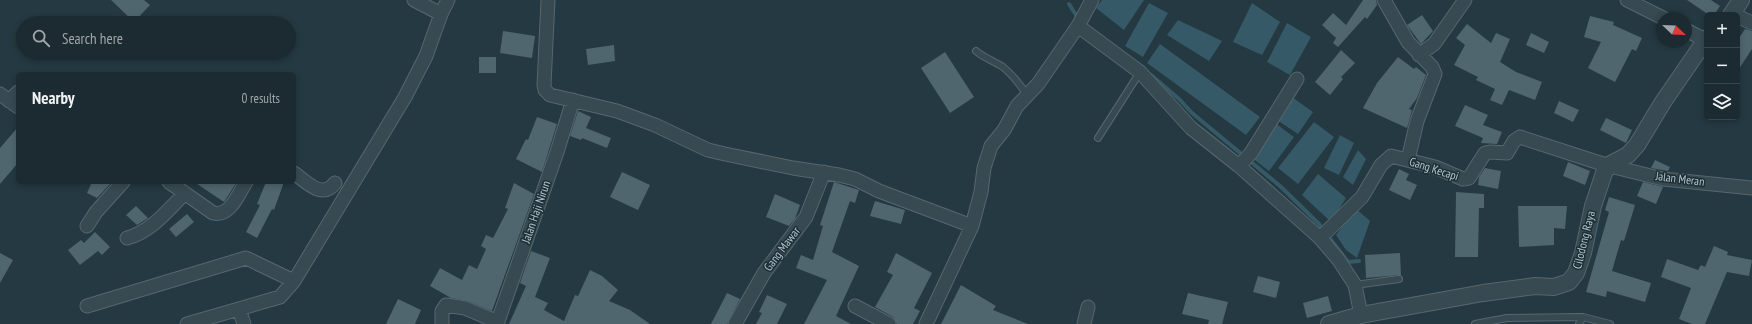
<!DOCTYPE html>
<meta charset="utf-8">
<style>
body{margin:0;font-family:"PT Sans Narrow",sans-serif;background:#243339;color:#f1f3f6}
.controls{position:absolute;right:12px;top:12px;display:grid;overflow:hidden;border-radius:6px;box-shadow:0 2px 6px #0003}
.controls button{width:36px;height:36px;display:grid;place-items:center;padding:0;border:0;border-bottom:1px solid #39474d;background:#1b2b31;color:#f1f3f6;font:20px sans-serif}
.compass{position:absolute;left:1656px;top:12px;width:36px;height:36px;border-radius:50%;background:#1b2b31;box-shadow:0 2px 6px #0003;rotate:113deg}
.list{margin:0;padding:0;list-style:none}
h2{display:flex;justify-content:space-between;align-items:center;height:52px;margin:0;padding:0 16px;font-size:17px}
h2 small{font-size:13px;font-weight:400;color:#a0a7ab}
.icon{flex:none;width:22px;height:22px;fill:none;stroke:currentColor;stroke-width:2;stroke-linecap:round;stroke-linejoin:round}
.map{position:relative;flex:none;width:1752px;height:324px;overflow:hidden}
.search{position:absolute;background:#1b2b31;box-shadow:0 2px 6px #0003;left:16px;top:16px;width:280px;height:44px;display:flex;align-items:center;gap:10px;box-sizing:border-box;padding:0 14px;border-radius:22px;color:#a0a7ab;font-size:15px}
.panel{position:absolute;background:#1b2b31;box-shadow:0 2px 6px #0003;left:16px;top:72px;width:280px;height:112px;border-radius:6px}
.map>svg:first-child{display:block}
</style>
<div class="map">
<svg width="1752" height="324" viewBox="0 0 1752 324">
<rect width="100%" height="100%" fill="#243941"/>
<path fill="#355967" d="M1102,0H1144L1124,30L1096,8Z
M1149,3L1168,13L1143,57L1125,46Z
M1252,3L1280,22L1262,55L1233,42Z
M1178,20L1222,41L1209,61L1167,35Z
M1287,23L1311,37L1290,75L1267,62Z
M1160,44L1260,117L1246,135L1147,63Z
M1292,97L1313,112L1298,134L1277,120Z
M1314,122L1334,137L1298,184L1278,168Z
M1275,123L1294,137L1269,171L1251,157Z
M1340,135L1354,143L1339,175L1324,168Z
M1358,150L1366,159L1353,185L1343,177Z
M1318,174L1346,198L1331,222L1302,195Z
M1355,208L1370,221L1357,258L1346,250L1336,235Z"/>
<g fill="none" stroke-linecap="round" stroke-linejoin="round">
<path stroke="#355967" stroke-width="4" d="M1069,4L1076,15
M1151,75L1179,99L1192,113L1280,186L1319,224L1348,262L1359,261"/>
</g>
<path fill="#4f666e" d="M111,0H144L150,5L134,22Z
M1363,0H1376L1377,5L1367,19L1365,17L1338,47L1333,43L1336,38L1322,25L1333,13L1346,25Z
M1687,0H1711L1720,6L1714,15H1709Z
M1422,15L1433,31L1421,44L1407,25Z
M1590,16L1614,22L1613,25L1642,38L1636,51L1632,49L1615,82L1588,68L1601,42L1584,37Z
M1467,24L1491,43L1496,33L1510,39L1500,62L1516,72L1542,82L1535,100L1509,90L1502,105L1490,100L1495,89L1476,80L1478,77L1454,65L1465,45L1456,38Z
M1745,29L1752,31V49L1737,72V41Z
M503,31L535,36L532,58L500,53Z
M1531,33L1549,42L1544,53L1526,45Z
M614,45L615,61L588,65L586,49Z
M1341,50L1355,63L1341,77L1343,79L1330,95L1315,82Z
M945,52L974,97L950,113L921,68Z
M479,57H496V73H479Z
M1398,57L1414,69L1416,67L1426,75L1417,98L1409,109L1412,110L1407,128L1363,108L1377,83Z
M1559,101L1579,110L1573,122L1554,113Z
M1465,105L1488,115L1483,125L1502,132L1497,144L1481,143L1483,138L1455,126Z
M578,111L591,117L586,128L611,138L607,148L582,138L581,140L570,136Z
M537,117L557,124L542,172L516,159L526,139L528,140Z
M1606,118L1632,130L1626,143L1600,130Z
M18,127V163L0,184V148Z
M1655,160L1670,167L1668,171L1651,168Z
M1568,162L1590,171L1585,185L1563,176Z
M1485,168L1501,171L1498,189L1478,185L1479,177Z
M1399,169L1409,174L1406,180L1417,185L1410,200L1389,190Z
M622,172L650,185L638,210L610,197Z
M92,182H112L97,198L87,193Z
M194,182H237L224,202Z
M266,182H284L274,210L272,209L257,238L246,232L260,205L257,204Z
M834,182L859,190L855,203L850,201L832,252L859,266L836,316L851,324H804L827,280L796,268L801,255L813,260L823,226L820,225Z
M1643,182L1663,187L1656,204L1637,196Z
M514,183L534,194L492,311L468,301L451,298L430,286L440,268L462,280L469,265L477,269L486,249L481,246L486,235L493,238L508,209L505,208Z
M1456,192L1484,194V208H1479L1478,257H1455Z
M775,194L800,205L795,219L789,226L766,217Z
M1609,197L1635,205L1624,241L1621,240L1612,271L1651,283L1645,302L1607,291L1606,297L1586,292L1609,212L1605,210Z
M875,201L905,210L901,224L870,216Z
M136,206L148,218L137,225L126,215Z
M1518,206H1567L1565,229L1554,228V245L1519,247Z
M187,214L194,222L176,237L169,229Z
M95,232L110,247L102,255L98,251L80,265L68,250L81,240L84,243Z
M1714,246L1728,252L1727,255L1752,260L1749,276L1727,272L1705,324H1692L1679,319L1691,288L1661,277L1667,259L1698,270L1701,265L1705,267Z
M531,251L550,258L535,297L548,303L544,310L564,321L572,302L575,295L578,296L590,270L602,276L618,290L609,301L630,310L650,324H509L526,286L520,283Z
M0,253L13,260L0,283Z
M896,253L932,273L914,308L920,311L913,324H897L893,317L875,307L893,275L887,272Z
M1400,253L1401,275L1366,278L1365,255Z
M1258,276L1280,282L1276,298L1253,292Z
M961,285L996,306L993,310L1028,324H941Z
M727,293L740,299L727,324H711Z
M1188,293L1228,302L1222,324H1208L1209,320L1182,314Z
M767,295L787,304L777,324H756L762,313L759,312Z
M1328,296L1332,311L1307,318L1303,303Z
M398,299L421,310L415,324H386Z"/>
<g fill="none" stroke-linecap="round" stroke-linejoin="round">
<g stroke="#56676e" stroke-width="8">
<path id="service" d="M976,51C984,58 994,61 1003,67C1013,75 1021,86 1028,96
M1098,138L1140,72
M1355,285L1399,279
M1475,324L1507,318L1583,317
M1579,324L1583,317L1610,324"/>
</g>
<g stroke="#56676e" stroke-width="15">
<path id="minor" d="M414,0L441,14
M548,0L544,85L545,90L550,95L617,111L655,125L708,150L725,154L793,168L839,175L855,179L879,191L972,226L926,324
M1384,0L1408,42L1432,67L1435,74L1417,121L1408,160
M1627,0L1663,18
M1737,16L1752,23
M1078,26L1092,0
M1686,30L1705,40
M1419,55L1434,44L1465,0
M0,94L18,107
M9,101L18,92
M1239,166L1251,153L1297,79
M294,173C307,182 322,200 335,183
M169,182L213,213C230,217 238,195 246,182
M87,226L96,212L123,182
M972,226L981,192L984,168L991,146L1004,130L1017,106L1038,84L1078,26L1140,72L1191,128L1239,166L1320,238L1338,259L1355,285L1361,315
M127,238C151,232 168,210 185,193
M1320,238L1362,197L1381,165L1391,156L1435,167L1463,179L1469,178L1485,153L1490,152L1507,153L1514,141L1520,137L1606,165L1663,179L1752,188
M87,306L246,258L294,281L405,97L426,56L441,14L448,0
M855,306L889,324
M239,309L244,324
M187,324L280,297L294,281
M442,324V311L446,305L465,308L498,322
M497,324L557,152L573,100
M735,324L764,273L806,217L824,172
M1084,324L1088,307"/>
</g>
<g stroke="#56676e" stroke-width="18">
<path id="tertiary" d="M1731,15L1741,0
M1329,324L1361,315L1483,293L1535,286L1554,287L1569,282L1576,273L1583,253L1593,206L1604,173L1609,165L1628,155L1637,145L1663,102L1707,38"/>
</g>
<use href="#service" stroke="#384a51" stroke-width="6"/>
<use href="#minor" stroke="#384a51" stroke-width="13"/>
<use href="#tertiary" stroke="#384a51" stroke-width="16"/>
</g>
<g text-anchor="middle" stroke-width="3" stroke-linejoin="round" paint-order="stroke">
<g font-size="12" fill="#b5c4cb" stroke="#1d2f36">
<text transform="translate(1434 169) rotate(18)" y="4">Gang Kecapi</text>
<text transform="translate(1680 179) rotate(7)" y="4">Jalan Meran</text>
<text transform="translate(536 212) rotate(-71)" y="4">Jalan Haji Nirun</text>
<text transform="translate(1584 240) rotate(-76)" y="4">Cilodong Raya</text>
<text transform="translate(782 249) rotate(-53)" y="4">Gang Mawar</text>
</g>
</g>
</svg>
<div class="controls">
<button>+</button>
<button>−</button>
<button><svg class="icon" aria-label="layers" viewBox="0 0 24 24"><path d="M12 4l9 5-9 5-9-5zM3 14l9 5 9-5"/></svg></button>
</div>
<svg class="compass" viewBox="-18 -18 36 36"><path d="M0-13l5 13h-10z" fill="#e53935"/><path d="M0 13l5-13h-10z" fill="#a0a7ab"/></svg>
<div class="search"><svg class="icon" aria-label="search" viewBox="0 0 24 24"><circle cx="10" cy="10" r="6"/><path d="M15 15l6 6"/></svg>Search here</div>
<section class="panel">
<h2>Nearby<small>0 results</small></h2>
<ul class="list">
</ul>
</section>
</div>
